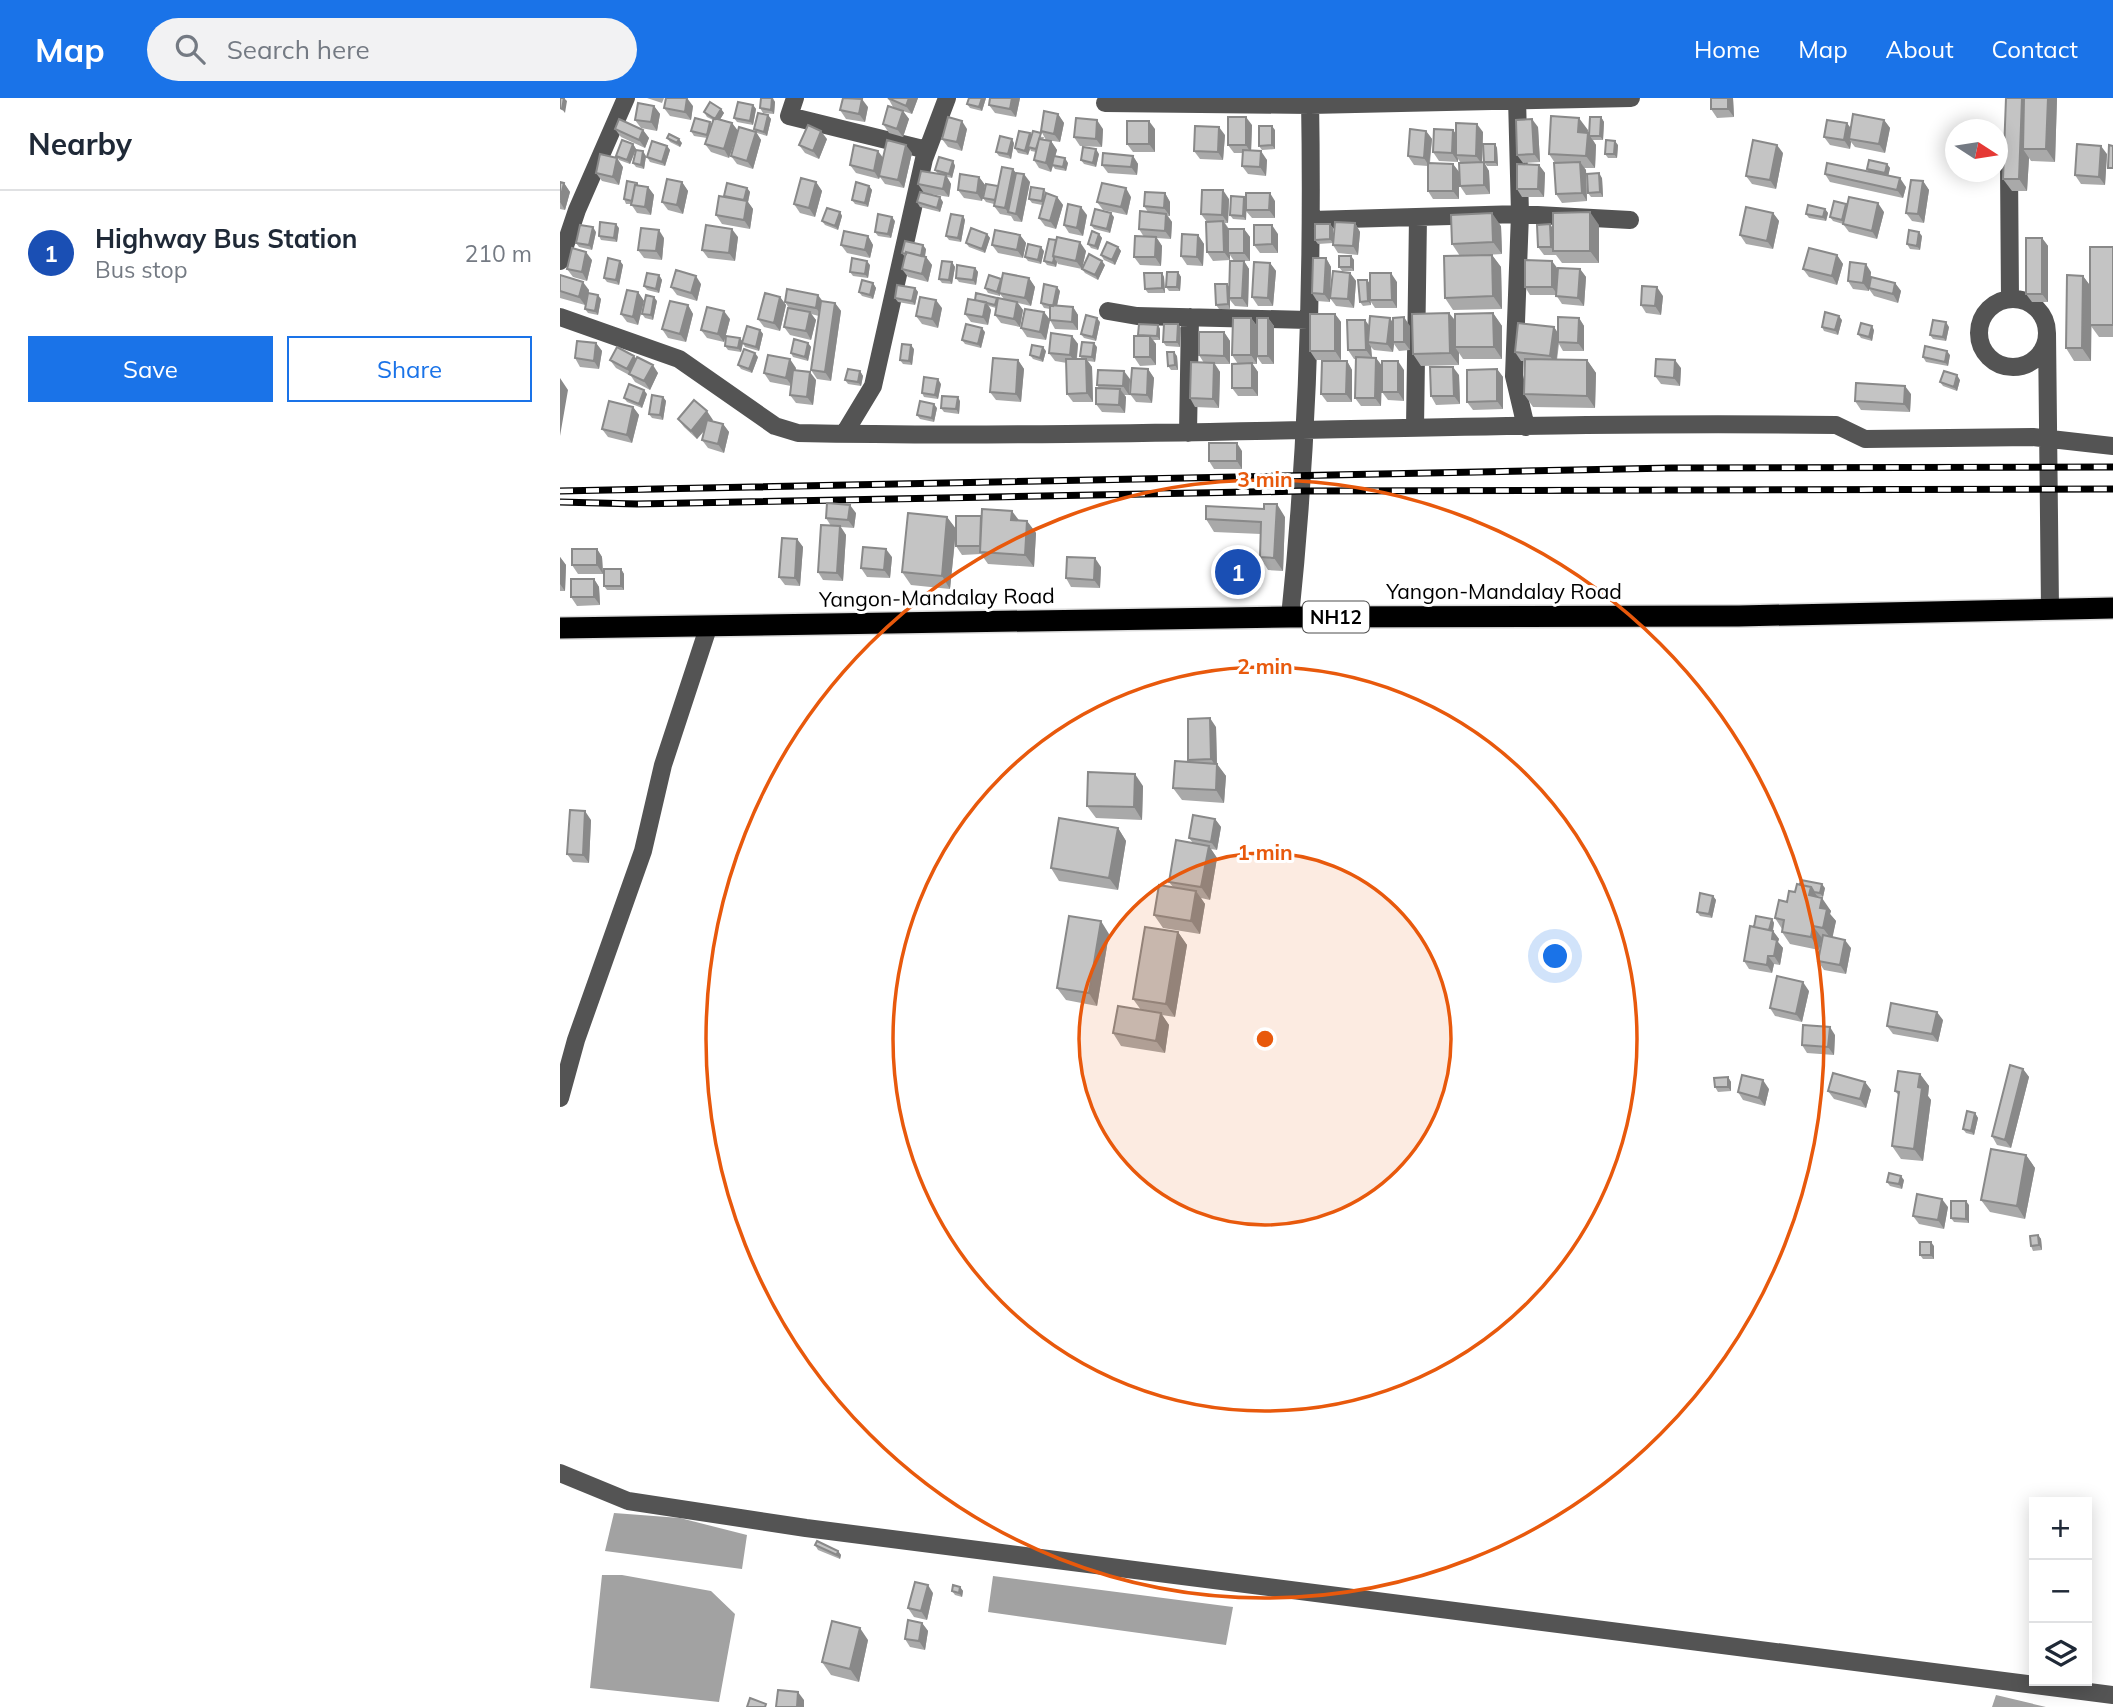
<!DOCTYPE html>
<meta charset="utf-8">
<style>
body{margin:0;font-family:Mulish,sans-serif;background:#f2f2f3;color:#1f2937}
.controls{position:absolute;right:21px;bottom:21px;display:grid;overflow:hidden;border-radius:0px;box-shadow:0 4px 18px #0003}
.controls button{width:63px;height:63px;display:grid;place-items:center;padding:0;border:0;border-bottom:2px solid #e0e1e3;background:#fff;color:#1f2937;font:35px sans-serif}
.compass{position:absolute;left:1385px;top:21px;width:63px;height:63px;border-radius:50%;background:#fff;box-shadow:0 4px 18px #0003;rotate:102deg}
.you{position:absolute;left:996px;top:859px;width:24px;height:24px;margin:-18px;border:5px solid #fff;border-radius:50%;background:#1a73e8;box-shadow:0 0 0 10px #1a73e833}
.badge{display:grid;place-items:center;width:46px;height:46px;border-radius:50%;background:#1a73e8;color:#fff;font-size:23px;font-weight:700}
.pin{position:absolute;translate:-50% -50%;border:4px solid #fff;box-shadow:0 2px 7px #0006}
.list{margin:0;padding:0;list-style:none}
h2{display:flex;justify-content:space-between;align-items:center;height:91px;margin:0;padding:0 28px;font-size:30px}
h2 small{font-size:23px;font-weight:400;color:#747a83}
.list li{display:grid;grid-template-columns:46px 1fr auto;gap:21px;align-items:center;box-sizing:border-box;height:126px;padding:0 28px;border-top:2px solid #e0e1e3}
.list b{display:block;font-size:26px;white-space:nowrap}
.list p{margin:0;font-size:23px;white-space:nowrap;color:#747a83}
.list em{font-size:23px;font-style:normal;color:#747a83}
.actions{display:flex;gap:14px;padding:21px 28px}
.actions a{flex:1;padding:16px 0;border:2px solid #1a73e8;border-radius:0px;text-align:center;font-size:24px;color:#1a73e8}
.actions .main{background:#1a73e8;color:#fff}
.icon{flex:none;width:38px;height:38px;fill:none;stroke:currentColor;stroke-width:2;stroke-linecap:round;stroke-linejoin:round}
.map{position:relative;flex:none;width:1553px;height:1609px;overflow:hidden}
header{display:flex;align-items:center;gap:42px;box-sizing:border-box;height:98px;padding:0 35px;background:#1a73e8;color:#fff}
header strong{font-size:33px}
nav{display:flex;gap:38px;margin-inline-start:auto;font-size:24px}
.search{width:490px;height:63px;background:#f2f2f3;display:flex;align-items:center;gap:18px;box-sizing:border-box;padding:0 24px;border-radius:38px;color:#747a83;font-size:26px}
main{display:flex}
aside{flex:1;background:#fff}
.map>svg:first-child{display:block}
</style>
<header>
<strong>Map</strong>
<div class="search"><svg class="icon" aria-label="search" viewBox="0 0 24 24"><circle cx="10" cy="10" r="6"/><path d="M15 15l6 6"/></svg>Search here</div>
<nav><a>Home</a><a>Map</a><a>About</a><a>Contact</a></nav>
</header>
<main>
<aside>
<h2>Nearby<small></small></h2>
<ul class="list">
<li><span class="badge" style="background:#1a4fb4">1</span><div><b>Highway Bus Station</b><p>Bus stop</p></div><em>210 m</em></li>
</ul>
<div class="actions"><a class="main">Save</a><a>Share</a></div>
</aside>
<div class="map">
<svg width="1553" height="1609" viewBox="0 0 1553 1609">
<rect width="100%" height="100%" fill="#fff"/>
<path fill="#a2a2a2" d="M54,1415L120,1420L187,1437L182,1471L45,1453Z
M42,1477H62L151,1493L175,1516L159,1604L30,1590Z
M433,1478L673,1509L666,1547L428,1514Z
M1436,1597L1486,1609H1432Z"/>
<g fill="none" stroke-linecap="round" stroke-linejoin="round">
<g stroke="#dbdbdb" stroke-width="24">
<path id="highway" d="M0,530L730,519L1179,518L1553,510"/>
</g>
<path stroke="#545454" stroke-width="18" d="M235,0L229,18L367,52
M957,0L960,116L954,278L966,329
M545,5L750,7L1071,0
M1449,68L1450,201
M752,122L960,116L1070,122
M0,163L17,112L66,0
M1419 235a34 34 0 1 1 68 0a34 34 0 1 1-68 0Z
M548,213L577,218L748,222
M0,219L119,261L215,328L238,335C584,342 930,322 1276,327L1305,341L1473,339L1553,348
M1487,235L1490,511
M855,330L858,119
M628,335L630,219
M284,336L313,288L364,61L387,0
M730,519C748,347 753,173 750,0
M0,1000L16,942L83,753L103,667L148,530
M0,1375L68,1403L246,1430L1553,1597"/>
<use href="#highway" stroke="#000" stroke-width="21"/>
<g stroke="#000" stroke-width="7">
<path id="rail" d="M0,393L1111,370L1553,369
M0,404L77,406L743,393L1553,391"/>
</g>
<use href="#rail" stroke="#fff" stroke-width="4.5" stroke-dasharray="13" stroke-linecap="butt"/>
</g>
<path fill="#a9a9a9" d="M87,0H104L102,5Z
M213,0L215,4L214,16L203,15L200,10Z
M328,0H358L352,16L343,13L349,21L343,39L329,35L323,26L343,13L333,9Z
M409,0H426L422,13L410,10L407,6Z
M430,0H460L456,19L435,15L429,7Z
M1151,0H1173L1174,19L1157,20L1151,11Z
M1462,0L1464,3V0H1497L1495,64L1471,63L1469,60L1467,93H1452L1443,81Z
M193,7L196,11L193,27L177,24L174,20Z
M94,8L100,16L97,33L81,30L75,22Z
M133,8L131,22L110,18L104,10Z
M308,9L305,24L286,21L280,12Z
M161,11L164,15L160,21L172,25L178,33L196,34L201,42L193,71L177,66L171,58L178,34L169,60L151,54L145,46L147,40L134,38L131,33L150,24L152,26L153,22L147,19L144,14Z
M498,16L504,25L500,44L486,42L481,33Z
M208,17L211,21L207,38L197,35L194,31Z
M1041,19L1044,24L1043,42H1033L1036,47L1035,70H1024L1026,72L1027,103L1002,105L996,96L995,65L989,56L1028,32L1027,34L1029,36Z
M1324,22L1330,30L1325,55L1295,49L1291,44L1290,51L1270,47L1264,39Z
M692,27L691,53L707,62L706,78L688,76L682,68L683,55H674L668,47Z
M978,29L980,64L963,65L957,57Z
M55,31L83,32L89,40L85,50L61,39Z
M407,31L402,53L388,49L382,41Z
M543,31L542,49L520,48L514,39Z
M595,31V54H573L567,46Z
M715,32V51L702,52L699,48Z
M893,32L896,36L923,34L922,64L929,73L930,96L906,97L900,88L901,65L898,61V64L879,63L873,54Z
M866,33L872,41L870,65L893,66L899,74V101H873L868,93V68L854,67L848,58Z
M665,37L663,62L640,61L634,53Z
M472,38L484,39L483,42L491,43L497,52L495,58L508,65L506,73L495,71L493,68L491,74L479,70L474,62L476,54L471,53L470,51L468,57L458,55L455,50Z
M107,40L122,45L120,49L110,44Z
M267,41L259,61L245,55L239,47Z
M454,45L451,61L439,58L436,54Z
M73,46L76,51L70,66L59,62L56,58Z
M935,46L937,50L938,68H927L924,64Z
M1058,47L1057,60H1048L1045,56Z
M107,48L110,52L105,68L90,64L87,59Z
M352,55L344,90L325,86L320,79L319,81L296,75L290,67Z
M1223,55L1216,91L1192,86L1186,78Z
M539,56L536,69L524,66L521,62Z
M1547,56L1545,87L1521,86L1515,77Z
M86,58L84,71L76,69L73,65Z
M573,58L578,66L577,77L548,75L542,67Z
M393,63L395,68L392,80L387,79L391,86L389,99L364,95L358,86L378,76L375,72Z
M1327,66L1330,70L1328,78L1346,89L1343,100L1270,84L1265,76L1309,74L1307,71Z
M979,67L985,75L984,99H962L957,91Z
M63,69L59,87L42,83L36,75Z
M453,71L456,75L470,84L462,124L454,123L451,118L440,116L434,108V106L426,104L423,100L438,88Z
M419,79L425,87L422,103L404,100L398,92Z
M1042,80L1043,99H1031L1028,95Z
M1363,83L1369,92L1364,125L1352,123L1346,115Z
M0,84L4,85L10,94L5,112L0,111Z
M122,84L128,93L123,116L108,112L102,104Z
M256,84L262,93L255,119L240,115L234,106Z
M79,87L88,89L94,97L91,117L77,115L71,106H66L64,101Z
M309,88L312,92L308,109L295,106L292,102Z
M187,90L190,94L188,104L193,111L190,131L162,126L156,117L165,99L164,98Z
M484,91L487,96L497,99L503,107L496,131L485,128L479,120L482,107L472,105L469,101Z
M605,95L610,104V118H608L612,124L611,141L597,140L602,148L601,168L580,167L574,159L584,139L579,131L588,114L584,108Z
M571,99L567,117L543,112L537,104Z
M669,101L668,125H665L669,131H684L690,139V163H684L689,171L688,209L675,208L670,202V211H659L656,207L669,189L674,163L670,157V162L653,163L647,154V124L641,116Z
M686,102L715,103V120H692L686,113V122L673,121L670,117Z
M357,104H383L380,114L360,109Z
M1286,106L1287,108L1324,114L1317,141L1289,134L1283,126L1273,123L1270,119Z
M1265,111L1268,115L1266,123L1249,120L1246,116Z
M280,114L282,118L278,132L265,127L262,123Z
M1213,115L1219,123L1213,151L1186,146L1180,137Z
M527,117L523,138L509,135L504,127Z
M403,118L405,122L401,144L389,142L386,138Z
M554,119L550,135L534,131L531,127Z
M335,123L331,140L318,138L315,134Z
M795,125L800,134L798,157L778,155L773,147V145L758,146L755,142L770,126L773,130V141Z
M1039,127V165H1002L996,157H984L978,149L993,130Z
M941,128L942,156L925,157H932L941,169L942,211L893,212L885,200L900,158L892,146Z
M59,130L57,144L41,142L39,138Z
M36,134L32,152L19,149L16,145Z
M427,136L430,140L425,155L409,149L406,145Z
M539,136L542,140L538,152L531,150L528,146Z
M718,136V155H700L694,147Z
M460,137L466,145L463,160L438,155L432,147Z
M638,137L644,146L643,168L627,167L621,158Z
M308,138L313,147L310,160L287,155L281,147Z
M1362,138L1360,152L1350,151L1347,146Z
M178,139L175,163L148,160L142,152Z
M104,140L102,162L84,160L78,152Z
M1482,140L1488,148V204H1472L1466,196Z
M496,142L526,153L522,171L498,166L497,164L496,169L487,167L484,163Z
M558,149L561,153L555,167L544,162L541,157Z
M1553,149V239H1539L1531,228V263H1514L1506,250L1523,178L1530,188Z
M366,151L365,159H366L372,167L368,184L348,179L342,171L345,159L342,155Z
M484,153L481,166L468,163L465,159Z
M1277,157L1283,166L1277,187L1249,179L1243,171Z
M791,158L794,162V173H782L779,169Z
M766,160L771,169L770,204L757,203L752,195Z
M32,162L27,183L13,179L7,171Z
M60,163L63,167L59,187L47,184L44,180Z
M392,164L395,169L392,186L382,185L379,181Z
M710,165L716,173L713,208H698L692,199Z
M310,167L308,180L293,178L290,174Z
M545,167L538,182L525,175L522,171Z
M415,170L418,174L416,187L399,184L396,180Z
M998,170L1020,171L1026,179L1024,208L1002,206L996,197H970L965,189Z
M618,174L621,179L620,193H609L606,189Z
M1311,174L1310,184L1335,185L1341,193L1338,205L1314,198L1309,191V193L1293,191L1288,183Z
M602,175L604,179L605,195H588L585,191Z
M790,175L796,183L794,210L776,208L770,200Z
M0,177L29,192V195L41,201L38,217L28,215L25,211L28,197L25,207L0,200Z
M99,177L102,182L99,195L87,192L84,188Z
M469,180L475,189L471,208L458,205L463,212L460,229L441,225L435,217L436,210L429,208L431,212L428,227L411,224L405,216L415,202L437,200L438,202L444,201L440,196V198L428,195L425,190L442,182Z
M807,182L810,186L837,184V210H815L811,204V207L803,208L800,204Z
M313,185L316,190L313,201L302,198L299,194Z
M141,186L137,203L117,197L111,189Z
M355,190L358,194L355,207L338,204L335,200Z
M500,193L497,208L513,209L518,217V232L495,231L490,222V211L484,210L481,205Z
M78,194L84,203L78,227L67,224L61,216Z
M1103,198L1101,217L1086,215L1081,207Z
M220,199L226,207L220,233L204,229L198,221Z
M97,203L93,222L85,220L82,216Z
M262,203L275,205L281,213L271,283L257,281L251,272L259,218L251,216L256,222L251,242L230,237L224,229L229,210L225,204Z
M128,207L133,216L126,244L108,240L102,231Z
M382,210L378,230L362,226L356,218Z
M484,214L490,222L486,242L467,239L461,230Z
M889,215L895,222L933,215L942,228V261H903L899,255V267L861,268L853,256Z
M775,216L781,224V262H756L750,253Z
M691,220L697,228L708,220L714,228V266H702L697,259V266H692L698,274V298H678L672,290L678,266L672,257Z
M1019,220L1024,228V253H1003L999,246L997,262H1027L1036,275L1035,310L973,309L964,296L965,263H961L955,254L994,229L998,235Z
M170,221L164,244L147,240L141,232Z
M1282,222L1278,237L1264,233L1262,229Z
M540,224L536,243L524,240L521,236Z
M833,224L850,228V252L839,253L834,246L833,254L814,252L811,249L812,260H816L822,268L821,308H801L795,300L796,261H794L788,252L809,228Z
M618,226L621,230L620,249L606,248L603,244Z
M598,227L600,231V242H593L596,246V267L580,268L574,259L579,238L578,237Z
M1389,229L1386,243L1373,241L1370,237Z
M200,232L203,236L199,253L185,249L183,245L181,254L168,252L165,248L183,244Z
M1314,232L1312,243L1301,240L1298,236Z
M425,234L421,250L405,246L402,242Z
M664,234L670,243V266H655L660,274L659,310L635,309L630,300L644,265L639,257Z
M512,238L518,246L517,261H522L520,258L537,249L535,264L528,263L532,269L533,304H513L507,296V265L495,263L489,255Z
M36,245L42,253L39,271L20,269L15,260Z
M248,245L251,249L248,263L233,259L231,255Z
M354,251L352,267L343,266L340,262Z
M486,253L483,264L473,261L470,257Z
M1390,257L1388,268L1366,264L1363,259Z
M74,258L76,261L98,275L90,292L75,284L71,278L56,270L50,262Z
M617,258L618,272H611L608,268Z
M198,259L192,275L181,271L178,267Z
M458,262L464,271L461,304L436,302L430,294Z
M787,263L792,272V304H767L761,296Z
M236,270L235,272L256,282L253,307L236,305L230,297L231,288L210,284L204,275Z
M1121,270L1120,288L1101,286L1095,278Z
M588,271L594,280L592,305L576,304L570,296Z
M937,271L943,279V311L913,312L907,304Z
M844,272V303L828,302L822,294Z
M300,273L303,278L301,288L288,286L285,282Z
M899,277L900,306L876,307L871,298Z
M570,281L569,297H564L566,299L565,315L542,314L536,306L539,290L537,287Z
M1400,282L1397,293L1383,288L1380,284Z
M381,286L378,301L364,299L362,295Z
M87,296L82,310L67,304L64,300Z
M1351,296L1350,314L1301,312L1295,303Z
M103,299L106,303L103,322L92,320L89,316Z
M400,303L399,316L384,314L381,310Z
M73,309L79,317L72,345L48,339L42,331Z
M377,310L374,324L360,321L357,317Z
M118,321L153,322L152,323L163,326L169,334L164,355L148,350L142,342L145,332L137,341L124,329Z
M682,353V371H654L649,363Z
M296,415L294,430L281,429L286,437L283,483L263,482L258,474L271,428L266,420Z
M387,419L396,431L459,422L467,423L476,435L474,469L428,466L421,456L402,457L396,448V433L390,491L351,487L342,474Z
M725,419L723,473L708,472L700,459L701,436L654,434L646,421Z
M237,441L243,449L240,488L225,487L219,479Z
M37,451L42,459L43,476H18L12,467Z
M0,459L6,467L5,493H0Z
M332,459L330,480L307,479L301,470Z
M541,469L540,490L511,489L506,480Z
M61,471L64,476V492H47L44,488Z
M34,481L39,489L40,507L17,508L11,499Z
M656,629L657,666L666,678L664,705L622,702L613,690L630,664L628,662Z
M583,688L582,722L536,720L527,708Z
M655,721L661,729L657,752L651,751L657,760L650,802L641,800L645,806L640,836L603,830L594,817L613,789L609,784L633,745L629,740Z
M31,722L29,765L13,764L7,756Z
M558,730L566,743L558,792L499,783L491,770Z
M1265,790L1263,799L1257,798L1271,813L1270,816L1276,823L1272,839L1291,850L1286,876L1264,872L1258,863L1262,841L1259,852L1230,846L1222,834V831L1215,820L1235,794Z
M1153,798L1156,802L1152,820L1140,818L1137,814Z
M1212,821L1214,825L1213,833L1219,841L1218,844L1223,850L1220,867L1214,866L1212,875L1189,871L1184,863L1194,829Z
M618,834L627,847L615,919L602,917L609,927L605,955L561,948L553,935L581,912L573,901Z
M549,836L537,908L506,902L497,890Z
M1249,893L1242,924L1215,918L1210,910Z
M1383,922L1378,944L1333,936L1327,928Z
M1275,937L1274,957L1247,955L1242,947Z
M1463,971L1469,979L1451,1050L1437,1047L1432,1038Z
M1360,976L1369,988L1368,998L1371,1002L1363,1063L1341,1061L1332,1048L1339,998L1335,993Z
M1168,979L1171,984V993L1158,994L1155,989Z
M1305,984L1311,992L1306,1010L1274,1001L1268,993Z
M1209,991L1205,1008L1183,1002L1178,994Z
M1415,1015L1418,1020L1414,1037L1406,1035L1403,1031Z
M1466,1057L1475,1070L1465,1121L1430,1114L1421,1102Z
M1344,1082L1342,1091L1330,1088L1327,1084Z
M1409,1107V1125L1394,1124L1391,1120Z
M1388,1109L1384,1131L1359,1126L1353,1118Z
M1478,1137L1481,1141L1482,1152L1473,1153L1471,1148Z
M1374,1148V1161H1363L1360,1157Z
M255,1447L278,1453L281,1457L280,1461L258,1452Z
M400,1489L403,1493L402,1499L395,1497L392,1493Z
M373,1495L367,1522L354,1519L348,1510Z
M362,1525L368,1533L365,1552L350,1549L345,1541Z
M308,1542L299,1584L271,1577L262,1564Z"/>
<path fill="#898989" d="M4,0L7,3L5,15L2,11Z
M127,0L133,8L131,22L125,14Z
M212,0L215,4L214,16L211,12Z
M349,0H358L352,16L346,8Z
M422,0H426L422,13L419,9Z
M452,0H460L456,19L450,11Z
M1168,0H1173L1174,19L1168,11Z
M1462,0L1471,13L1463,51L1469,60L1467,93L1459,81Z
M1488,0H1497L1495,64L1486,51Z
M302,1L308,9L305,24L299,16Z
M193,7L196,11L193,27L190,23Z
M94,8L100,16L97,33L91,24Z
M161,11L164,15L158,25L155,21Z
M343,13L349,21L343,39L337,31Z
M498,16L504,25L500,44L494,36Z
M208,17L211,21L207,38L204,34Z
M686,19L692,27L691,55L686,47Z
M1041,19L1044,24L1043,42L1040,38Z
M1019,20L1028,32L1027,46L1018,34Z
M972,21L978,29L980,64L974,56Z
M537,22L543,31L542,49L536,41Z
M1324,22L1330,30L1325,55L1319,46Z
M402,23L407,31L402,53L397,44Z
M589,23L595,31V54L589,46Z
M172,25L178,33L169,60L164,51Z
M1287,25L1293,33L1289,41L1291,44L1290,51L1284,42Z
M917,26L923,34L922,66L916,58Z
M712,28L715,32V51L712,47Z
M659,29L665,37L663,62L658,54Z
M83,32L89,40L85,50L79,42Z
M893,32L899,40L896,57L898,61V64L892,55Z
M261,33L267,41L259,61L253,53Z
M866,33L872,41L869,68L864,60Z
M196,34L201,42L193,71L187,63Z
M470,35L473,39L468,49L470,51L468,57L465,53Z
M1028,35L1036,47L1035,70L1026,58Z
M119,41L122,45L120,49L117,45Z
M452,41L454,45L451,61L448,56Z
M491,43L497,52L491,74L486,65Z
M1055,43L1058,47L1057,60L1054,56Z
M73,46L76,51L70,66L67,62Z
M935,46L937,50L938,68L935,64Z
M346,47L352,55L344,90L338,82Z
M1217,47L1223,55L1216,91L1210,82Z
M107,48L110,52L105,68L102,64Z
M1541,48L1547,56L1545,87L1539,79Z
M536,51L539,56L536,69L533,65Z
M83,53L86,58L84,71L81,67Z
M318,53L324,61L319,81L314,73Z
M701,53L707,62L706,78L700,69Z
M573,58L578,66L577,77L571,69Z
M57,60L63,69L59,87L53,79Z
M505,60L508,65L506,73L503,69Z
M393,63L395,68L392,80L389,76Z
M924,64L929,73L930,96L924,87Z
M1020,64L1026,72L1027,103L1022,95Z
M893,66L899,74V101L893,93Z
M1327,66L1330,70L1328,79L1325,75Z
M979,67L985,75L984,99L978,91Z
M453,71L459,80L448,114L451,119L445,110Z
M1039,75L1042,80L1043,99L1040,94Z
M464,76L470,84L462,124L456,116Z
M386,77L391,86L389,99L383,91Z
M419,79L425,87L422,103L417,95Z
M1340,80L1346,89L1343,100L1337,92Z
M1363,83L1369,92L1364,125L1358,116Z
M122,84L128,93L123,116L117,107Z
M256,84L262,93L255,119L249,110Z
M4,85L10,94L5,112L0,104Z
M309,88L312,92L308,109L305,105Z
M88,89L94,97L91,117L85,109Z
M187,90L190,94L188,104L193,111L190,131L184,122V102Z
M566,90L571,99L567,117L561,109Z
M663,92L669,101L668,125L662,117Z
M605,95L610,104V118L604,110Z
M710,95L715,103V120L709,112Z
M380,99L383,104L380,114L377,110Z
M497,99L503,107L496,131L490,123Z
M684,99L687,103L686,122L683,118Z
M1318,105L1324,114L1317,141L1312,133Z
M521,109L527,117L523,138L517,130Z
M1265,111L1268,115L1266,123L1263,119Z
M280,114L282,118L278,132L275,128Z
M1030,114L1039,127V165L1030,153Z
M551,115L554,119L550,135L547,131Z
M932,115L941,128L942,156L933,144Z
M1213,115L1219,123L1213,151L1207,143Z
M606,116L612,124L611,141L605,133Z
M403,118L405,122L401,144L398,140Z
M332,119L335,123L331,140L328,136Z
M663,123L669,132L668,155L670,157V162L664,154Z
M795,125L800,134L798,157L793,148Z
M56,126L59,130L57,144L54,140Z
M770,126L773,130V145L770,141Z
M990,126L996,135L993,153L991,149Z
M712,127L718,136V155L712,146Z
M33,129L36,134L32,152L29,147Z
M172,131L178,139L175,163L169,155Z
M684,131L690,139V163L684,155Z
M99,132L104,140L102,162L96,153Z
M1359,134L1362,138L1360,152L1357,148Z
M427,136L430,140L425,155L422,151Z
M539,136L542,140L538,152L535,148Z
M460,137L466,145L463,160L457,152Z
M638,137L644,146L643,168L637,159Z
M308,138L313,147L310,160L305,152Z
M596,139L602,148L601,168L595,159Z
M1482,140L1488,148V204L1482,196Z
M520,144L526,153L522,171L516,163Z
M363,147L366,151L364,163L361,159Z
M481,149L484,153L481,166L478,162Z
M558,149L561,153L555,167L552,162Z
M26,154L32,162L27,183L22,174Z
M932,157L941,169L942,211L933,198Z
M1277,157L1283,166L1277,187L1272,178Z
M791,158L794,162V173L791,169Z
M366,159L372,167L368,184L362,176Z
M494,160L497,164L496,169L493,165Z
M766,160L771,169L770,204L764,196Z
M60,163L63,167L59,187L56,182Z
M307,163L310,167L308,180L305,176Z
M542,163L545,167L538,182L535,177Z
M684,163L689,171L688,209L682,200Z
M992,163L998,171V197L992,189Z
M392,164L395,169L392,186L389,182Z
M710,165L716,173L713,208L708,200Z
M1306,166L1311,174L1309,193L1303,185Z
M415,170L418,174L416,187L413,182Z
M1020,171L1026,179L1024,208L1018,200Z
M618,174L621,179L620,193L617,189Z
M602,175L604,179L605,195L602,190Z
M790,175L796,183L794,210L788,201Z
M831,175L837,184V210L832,202Z
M99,177L102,182L99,195L96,191Z
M136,178L141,186L137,203L131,195Z
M1523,178L1532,190L1531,263L1522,250Z
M469,180L475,189L471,208L465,200Z
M441,181L444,185L439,195L440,198L437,194Z
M807,182L810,186V202L811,207L808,203Z
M23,184L29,192L25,207L19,199Z
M313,185L316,190L313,201L310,197Z
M1335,185L1341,193L1338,205L1333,196Z
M667,186L670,190L669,200L670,202V211L668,206Z
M497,189L500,193L496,212L493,208Z
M1097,189L1103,198L1101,217L1095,208Z
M355,190L358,194L355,207L352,203Z
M78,194L84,203L78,227L73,219Z
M38,197L41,201L38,217L35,213Z
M258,197L264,205L262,218L256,210Z
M94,199L97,203L93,222L91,217Z
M220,199L226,207L220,233L214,225Z
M376,202L382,210L378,230L372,221Z
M426,204L431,212L428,227L423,219Z
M457,204L463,212L460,229L454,221Z
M275,205L281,213L271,283L265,274Z
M128,207L133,216L126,244L120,236Z
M513,209L518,217V232L512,224Z
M164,213L170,221L164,244L158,236Z
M250,214L256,222L251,242L246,233Z
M484,214L490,222L486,242L480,234Z
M889,215L898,227L895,249L899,255V267L890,255Z
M933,215L942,228V261L934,249Z
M775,216L781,224V262L775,253Z
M1279,218L1282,222L1278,237L1275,232Z
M844,219L850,228V252L844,244Z
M537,220L540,224L536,243L533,239Z
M691,220L697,228V266L691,257Z
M708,220L714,228V266L708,258Z
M830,220L835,228L833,244L834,246L833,254L827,246Z
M1019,220L1024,228V253L1018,245Z
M805,222L811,230L808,244L811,249L812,260L806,252Z
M1386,224L1389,229L1386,243L1383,239Z
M618,226L621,230L620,249L617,244Z
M598,227L600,231V242L597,238Z
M1312,228L1314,232L1312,243L1309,239Z
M994,229L999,237L996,267L990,258Z
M422,230L425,234L421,250L418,246Z
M200,232L203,236L199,253L196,249Z
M664,234L670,243V266L664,258Z
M512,238L518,246L516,266L510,257Z
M590,238L596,246V267L590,259Z
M180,240L183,244L181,254L178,250Z
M36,245L42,253L39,271L34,263Z
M248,245L251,249L248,263L245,259Z
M534,245L537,249L535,264L532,259Z
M351,247L354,251L352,267L349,263Z
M483,249L486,253L483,264L480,260Z
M1387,253L1390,257L1388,268L1385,264Z
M614,254L617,258L618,272L615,267Z
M195,255L198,259L192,275L189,271Z
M74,258L80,266L72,277L67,271Z
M816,260L822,268L821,308L815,300Z
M230,261L236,270L232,288L226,280Z
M526,261L532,269L533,304L527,295Z
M458,262L464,271L461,304L456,296Z
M1027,262L1036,275L1035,310L1027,298Z
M1115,262L1121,270L1120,288L1114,280Z
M787,263L792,272V304L786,296Z
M838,263L844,272V303L838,294Z
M654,265L660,274L659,310L653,301Z
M692,265L698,274V298L692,290Z
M93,267L98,275L90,292L84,283Z
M893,269L899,277L900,306L894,298Z
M588,271L594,280L592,305L587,297Z
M937,271L943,279V311L937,303Z
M300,273L303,278L301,288L298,284Z
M564,273L570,281L569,297L563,288Z
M250,274L256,282L253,307L247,299Z
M1397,277L1400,282L1397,293L1394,289Z
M0,280L8,292L0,338Z
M378,281L381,286L378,301L375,297Z
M1345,288L1351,296L1350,314L1344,306Z
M560,291L566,299L565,315L559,307Z
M84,292L87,296L82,310L79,306Z
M103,299L106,303L103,322L100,317Z
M398,299L400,303L399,316L396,311Z
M374,306L377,310L374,324L372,320Z
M73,309L79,317L72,345L67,337Z
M147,313L153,322L137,341L131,333Z
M163,326L169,334L164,355L158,346Z
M677,345L682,353V371L677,363Z
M717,406L725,419L723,473L714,460Z
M290,407L296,415L294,430L288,422Z
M452,413L461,425L451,422Z
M387,419L396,431L390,491L382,478Z
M467,423L476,435L474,469L465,457Z
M280,428L286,437L283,483L277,475Z
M237,441L243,449L240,488L235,480Z
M37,451L42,459L43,476L37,467Z
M326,451L332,459L330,480L324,472Z
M0,459L6,467L5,493L0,486Z
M535,460L541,469L540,490L534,482Z
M61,471L64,476V492L61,488Z
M34,481L39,489L40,507L34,499Z
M650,620L656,629L657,670L651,661Z
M657,666L666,678L664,705L656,692Z
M575,676L583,688L582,722L574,709Z
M25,713L31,722L29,765L23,757Z
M655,721L661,729L657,752L651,744Z
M558,730L566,743L558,792L549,780Z
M649,748L657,760L650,802L641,789Z
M1262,786L1265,790L1263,799L1260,795Z
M1251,789L1259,801L1249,797Z
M636,793L645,806L640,836L631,823Z
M1153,798L1156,802L1152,820L1149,816Z
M1262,800L1271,813L1270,816L1276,823L1272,842L1263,830L1260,810Z
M1212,821L1214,825L1212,836L1209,832Z
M541,823L549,836L537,908L529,895Z
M1253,828L1262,840L1259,852L1251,839Z
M1213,833L1219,841L1218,844L1223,850L1220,867L1214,858L1212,841Z
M618,834L627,847L615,919L606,906Z
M1285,842L1291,850L1286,876L1280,867Z
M1208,858L1214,866L1212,875L1207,867Z
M1243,884L1249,893L1242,924L1236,916Z
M1377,914L1383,922L1378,944L1372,936Z
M601,915L609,927L605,955L596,943Z
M1270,929L1275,937L1274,957L1268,949Z
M1463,971L1469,979L1451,1050L1445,1042Z
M1360,976L1369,988L1368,998L1371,1002L1363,1063L1354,1051Z
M1168,979L1171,984V993L1168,989Z
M1203,982L1209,991L1205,1008L1199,1000Z
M1305,984L1311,992L1306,1010L1300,1001Z
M1415,1015L1418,1020L1414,1037L1411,1033Z
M1466,1057L1475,1070L1465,1121L1457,1108Z
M1341,1078L1344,1082L1342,1091L1339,1086Z
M1382,1101L1388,1109L1384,1131L1378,1122Z
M1406,1103L1409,1107V1125L1406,1121Z
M1478,1137L1481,1141L1482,1152L1479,1147Z
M1371,1144L1374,1148V1161L1371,1157Z
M278,1453L281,1457L280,1461L277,1457Z
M368,1487L373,1495L367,1522L361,1513Z
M400,1489L403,1493L402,1499L399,1495Z
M362,1525L368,1533L365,1552L359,1543Z
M300,1530L308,1542L299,1584L290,1571Z
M238,1594L244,1602V1609H237Z"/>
<path fill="#c4c4c4" stroke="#898989" stroke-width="2" d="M0,0H4L2,11L0,10Z
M106,0H127L125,14L104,10Z
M201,0H212L211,12L200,10Z
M283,0L302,1L299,16L280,12Z
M328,0H349L346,8Z
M409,0H422L419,9L407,6Z
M430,0H452L450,11L429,7Z
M1151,0H1168V11H1151Z
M1446,0H1462L1459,81H1443Z
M1464,0H1488L1486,51H1463Z
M150,4L161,11L155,21L144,14Z
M178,4L193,7L190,23L174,20Z
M78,5L94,8L91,24L75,22Z
M328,8L343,13L337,31L323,26Z
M484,13L498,16L494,36L481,33Z
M198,15L208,17L204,34L194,31Z
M1293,16L1324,22L1319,46L1289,41Z
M991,18L1019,20L1018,34L1028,35L1026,58L989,56Z
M388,19L402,23L397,44L382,41Z
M668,19H686V47H668Z
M1030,19H1041L1040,38H1029Z
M135,20L150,24L147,37L131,33Z
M154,20L172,25L164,51L145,46Z
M516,20L537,22L536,41L514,39Z
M59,21L83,32L79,42L55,31Z
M972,21L974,56L957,57L956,22Z
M1267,22L1287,25L1284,42L1264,39Z
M567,23H589V46H567Z
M896,25L917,26L916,58L896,57Z
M248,27L261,33L253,53L239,47Z
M635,28L659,29L658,54L634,53Z
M699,28H712V47L699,48Z
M179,29L196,34L187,63L171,58Z
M850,31L866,33L864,60L848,58Z
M874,31L893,32L892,55L873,54Z
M459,33L470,35L465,53L455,50Z
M473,33L481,35L476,51L468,49Z
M109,36L119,41L117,45L107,40Z
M440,38L452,41L448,56L436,54Z
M479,41L491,43L486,65L474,62Z
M62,42L73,46L67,62L56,58Z
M327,42L346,47L338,82L319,78Z
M1046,42L1055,43L1054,56H1045Z
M1193,42L1217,47L1210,82L1186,78Z
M92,43L107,48L102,64L87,59Z
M923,46H935V64H924Z
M1517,46L1541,48L1539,79L1515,77Z
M294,47L318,53L314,73L290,67Z
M1549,47L1553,48V70H1548Z
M523,49L536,51L533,65L521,62Z
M76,52L83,53L81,67L73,65Z
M683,52L701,53L700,69L682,68Z
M543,55L573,58L571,69L542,67Z
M40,56L57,60L53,79L36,75Z
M494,58L505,60L503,69L492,67Z
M379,59L393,63L389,76L375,72Z
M1309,62L1327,66L1325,75L1307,71Z
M924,64V87L900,88L899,65Z
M1020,64L1022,95L996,96L994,65Z
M868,65L893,66V93H868Z
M1267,65L1340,80L1337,92L1265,76Z
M957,66L979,67L978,91H957Z
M442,69L453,71L445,110L434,108Z
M361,73L386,77L383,91L358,86Z
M456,75L464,76L456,116L448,114Z
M1039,75L1040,94L1028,95L1027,76Z
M400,76L419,79L417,95L398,92Z
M241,80L256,84L249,110L234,106Z
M107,81L122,84L117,107L102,104Z
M1351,82L1363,83L1358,116L1346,115Z
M67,83L77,85V87H75L72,103L64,101Z
M0,84L4,85L0,102Z
M296,84L309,88L305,105L292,102Z
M167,85L187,90L184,102L164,98Z
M542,85L566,90L561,109L537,104Z
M426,86L438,88L435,102L423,100Z
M75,87L88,89L85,109L71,107Z
M471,89L484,91L482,103L469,101Z
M642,92H663L662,117L641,116Z
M360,94L380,99L377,110L357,104Z
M585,94L605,95L604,110L584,108Z
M486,95L497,99L490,123L479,120Z
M686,95H710L709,112H686Z
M159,98L187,103L184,122L156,117Z
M671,98L684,99L683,118L670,117Z
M1289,99L1318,105L1312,133L1283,126Z
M1274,103L1286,106L1282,122L1270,119Z
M508,106L521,109L517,130L504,127Z
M1248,107L1265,111L1263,119L1246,116Z
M1186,109L1213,115L1207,143L1180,137Z
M267,110L280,114L275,128L262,123Z
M535,111L551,115L547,131L531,127Z
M580,113L606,116L605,133L579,131Z
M1030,114V153H993V115Z
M932,115L933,144L892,146L891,117Z
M318,116L332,119L328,136L315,134Z
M391,116L403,118L398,140L386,138Z
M663,123L664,154H647L646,124Z
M40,124L56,126L54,140L39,138Z
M775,124L795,125L793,148L773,147Z
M755,126H770V141L755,142Z
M990,126L991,149H978L977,127Z
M20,127L33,129L29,147L16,145Z
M146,127L172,131L169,155L142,152Z
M694,127H712V146L694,147Z
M81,130L99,132L96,153L78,152Z
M411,130L427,136L422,151L406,145Z
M668,131H684V155H668Z
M435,132L460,137L457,152L432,147Z
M1349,132L1359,134L1357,148L1347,146Z
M284,133L308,138L305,152L281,147Z
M532,133L539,136L535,148L528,146Z
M622,136L638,137L637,159L621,158Z
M575,138L596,139L595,159H574Z
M497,139L520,144L516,163L493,158Z
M1466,140H1482V196H1466Z
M489,141L496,142L493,158L494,160L493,165L484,163Z
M345,143L363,147L361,158L346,154V156L342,155Z
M547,144L558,149L552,162L541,157Z
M468,146L481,149L478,162L465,159Z
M1530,149H1553V227H1530Z
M12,150L26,154L22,174L7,171Z
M1249,150L1277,157L1272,178L1243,171Z
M346,154L366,159L362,176L342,171Z
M529,156L542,163L535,177L522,171Z
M932,157L933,198L885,200L884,158Z
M779,158H791V169H779Z
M48,160L60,163L56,182L44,180Z
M292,160L307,163L305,176L290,174Z
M753,160H766L764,196L752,195Z
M965,162L992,163V189H965Z
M382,163L392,164L389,182L379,181Z
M670,163H684L682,200H669Z
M694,164L710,165L708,200L692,199Z
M1290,164L1306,166L1303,185L1288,183Z
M397,167L415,170L413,182L396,180Z
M998,170L1020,171L1018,200L996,198Z
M116,172L136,178L131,195L111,189Z
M773,173L790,175L788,201L770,200Z
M607,174H618L617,189H606Z
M87,175L99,177L96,191L84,188Z
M443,175L469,180L465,200L439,195Z
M584,175H602V190L585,191Z
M810,175H831L832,202H810Z
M0,177L23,184L19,199L0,193Z
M429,177L441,181L437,194L425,190Z
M1507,177L1523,178L1522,250H1506Z
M1311,179L1335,185L1333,196L1309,190Z
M302,182L313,185L310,197L299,194Z
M798,182H807L808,203L800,204Z
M484,186L497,189L493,208L481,205Z
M655,186H667L668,206L656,207Z
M337,187L355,190L352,203L335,200Z
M1082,188L1097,189L1095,208L1081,207Z
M227,191L258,197L256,210L225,204Z
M67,192L78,194L73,219L61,216Z
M28,195L38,197L35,213L25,211Z
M205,195L220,199L214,225L198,221Z
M416,195L437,200L435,207L415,202Z
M86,197L94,199L91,217L82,216Z
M360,199L376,202L372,221L356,218Z
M438,200L457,204L454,221L435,217Z
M408,201L426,204L423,219L405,216Z
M110,203L128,207L120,236L102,231Z
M261,203L275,205L265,274L251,272Z
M490,207L513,209L512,224L490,222Z
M147,209L164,213L158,236L141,232Z
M228,210L250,214L246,233L224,229Z
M465,211L484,214L480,234L461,230Z
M1265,214L1279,218L1275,232L1262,229Z
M889,215L890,255L853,256L852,216Z
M933,215L934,249H895V216Z
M750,216H775V253H750Z
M526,217L537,220L533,239L521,236Z
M810,218L830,220L827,246L808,244Z
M844,219V244H833V220Z
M998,219L1019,220L1018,245L998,244Z
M673,220H691V257H672Z
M697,220H708V258H697Z
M787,222H805L806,252H788Z
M1373,222L1386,224L1383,239L1370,237Z
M958,225L994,229L990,258L955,254Z
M1301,225L1312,228L1309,239L1298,236Z
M406,226L422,230L418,246L402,242Z
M579,226L598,227L597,238L578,237Z
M604,226H618L617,244H603Z
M187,228L200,232L196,249L182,245Z
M639,234H664V258L639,257Z
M491,235L512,238L510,257L489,255Z
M166,238L180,240L178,250L165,248Z
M574,238H590V259H574Z
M234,241L248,245L245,259L231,255Z
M17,243L36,245L34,263L15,260Z
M522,244L534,245L532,259L520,258Z
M342,246L351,247L349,263L340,262Z
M472,247L483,249L480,260L470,257Z
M1365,248L1387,253L1385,264L1363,259Z
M57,249L74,258L67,271L50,262Z
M184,251L195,255L189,271L178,267Z
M607,254H614L615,267L608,268Z
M208,257L230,261L226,280L204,275Z
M77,259L93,267L84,283L69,276Z
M796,259L816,260L815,300H795Z
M433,260L458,262L456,296L430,294Z
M506,261H526L527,295L507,296Z
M965,261L1027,262V298L964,296Z
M1096,261L1115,262L1114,280L1095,278Z
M762,263H787L786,296H761Z
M822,263H838V294H822Z
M631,264L654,265L653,301L630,300Z
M692,265V290H672V266Z
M870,269H893L894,298H871Z
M572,270L588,271L587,297L570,296Z
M288,271L300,273L298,284L285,282Z
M937,271V303L907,304V272Z
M233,272L250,274L247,299L230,297Z
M538,272L564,273L563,288L537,287Z
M1384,273L1397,277L1394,289L1380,284Z
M364,279L378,281L375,297L362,295Z
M1296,285L1345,288L1344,306L1295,303Z
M69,286L84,292L79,306L64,300Z
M536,290L560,291L559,307L536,306Z
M92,297L103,299L100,317L89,316Z
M382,298L398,299L396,311L381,310Z
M134,302L147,313L131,333L118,321Z
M49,303L73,309L67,337L42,331Z
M360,303L374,306L372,320L357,317Z
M147,322L163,326L158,346L142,342Z
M649,345H677V363H649Z
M267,405L290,407L288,422L266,420Z
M704,406H717L714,460L700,459L701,424L646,421V408L704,411Z
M422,411L452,413L451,422L467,423L465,457L420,454Z
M348,415L387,419L382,478L342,474Z
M396,418H421L420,448H396Z
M261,427L280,428L277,475L258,474Z
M222,440L237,441L235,480L219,479Z
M303,449L326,451L324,472L301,470Z
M12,451H37V467H12Z
M507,459L535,460L534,482L506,480Z
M44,471H61V488H44Z
M11,481H34V499H11Z
M650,620L651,661L628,662V621Z
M615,663L657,666L656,692L613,690Z
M528,674L575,676L574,709L527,708Z
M10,712L25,713L23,757L7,756Z
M633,717L655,721L651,744L629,740Z
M499,720L558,730L549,780L491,770Z
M616,742L649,748L641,789L609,784Z
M1241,782L1262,786L1260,795L1254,794L1251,789L1240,787Z
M1237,786L1251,789L1249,797L1262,800L1260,810L1267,811L1263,830L1253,828L1251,839L1222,834L1224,822L1215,820L1219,802L1227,804L1229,793L1235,794Z
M599,787L636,793L631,823L594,817Z
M1140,795L1153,798L1149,816L1137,814Z
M509,818L541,823L529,895L497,890Z
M1196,818L1212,821L1209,832L1194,829Z
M1190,828L1213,833L1212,841L1217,842L1214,858H1208L1207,867L1184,863Z
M585,829L618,834L606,906L573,901Z
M1263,837L1285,842L1280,867L1258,863Z
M1217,878L1243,884L1236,916L1210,910Z
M1331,905L1377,914L1372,936L1327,928Z
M558,908L601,915L596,943L553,935Z
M1243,927L1270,929L1268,949L1242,947Z
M1450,967L1463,971L1445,1042L1432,1038Z
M1338,973L1360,976L1358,989L1362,990L1354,1051L1332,1048L1339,994L1335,993Z
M1273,975L1305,984L1300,1001L1268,993Z
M1182,977L1203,982L1199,1000L1178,994Z
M1168,979V989H1155L1154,980Z
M1407,1013L1415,1015L1411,1033L1403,1031Z
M1431,1051L1466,1057L1457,1108L1421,1102Z
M1329,1075L1341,1078L1339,1086L1327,1084Z
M1357,1096L1382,1101L1378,1122L1353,1118Z
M1391,1103H1406V1121L1391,1120Z
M1478,1137L1479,1147L1471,1148L1470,1138Z
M1360,1144H1371V1157H1360Z
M257,1443L278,1453L277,1457L255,1447Z
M355,1484L368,1487L361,1513L348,1510Z
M393,1487L400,1489L399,1495L392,1493Z
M348,1522L362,1525L359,1543L345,1541Z
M272,1523L300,1530L290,1571L262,1564Z
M218,1592L238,1594L237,1609H216Z
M190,1600L206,1606L205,1609H187Z"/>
<circle cx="705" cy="941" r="186" fill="#e8590c" fill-opacity=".12"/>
<g fill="none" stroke="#e8590c" stroke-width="3.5">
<circle cx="705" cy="941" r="186"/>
<circle cx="705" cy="941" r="372"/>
<circle cx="705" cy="941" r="559"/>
</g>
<g text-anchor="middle" stroke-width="6" stroke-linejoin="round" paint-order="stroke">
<rect fill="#fff" stroke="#4c4c4c" stroke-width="2" x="743" y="503.5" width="66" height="31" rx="5"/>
<g font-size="19" font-weight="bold" fill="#000">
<text x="776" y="526">NH12</text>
</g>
<g font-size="21" fill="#000" stroke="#fff">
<text x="944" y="501">Yangon-Mandalay Road</text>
<text transform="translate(377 500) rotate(-1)" y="7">Yangon-Mandalay Road</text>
</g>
</g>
<circle cx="705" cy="941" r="10" fill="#e8590c" stroke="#fff" stroke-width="3.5"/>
<g font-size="21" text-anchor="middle" font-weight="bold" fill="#e8590c" stroke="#fff" stroke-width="6" stroke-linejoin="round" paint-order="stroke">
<text x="705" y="389">3 min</text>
<text x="705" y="576">2 min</text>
<text x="705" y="762">1 min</text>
</g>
</svg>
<div class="controls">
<button>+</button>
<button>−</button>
<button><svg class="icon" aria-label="layers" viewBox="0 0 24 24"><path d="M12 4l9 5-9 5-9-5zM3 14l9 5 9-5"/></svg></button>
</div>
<svg class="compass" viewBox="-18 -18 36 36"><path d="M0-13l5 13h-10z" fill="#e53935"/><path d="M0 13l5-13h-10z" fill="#747a83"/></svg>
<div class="you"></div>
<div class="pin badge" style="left:678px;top:474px;background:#1a4fb4">1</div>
</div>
</main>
